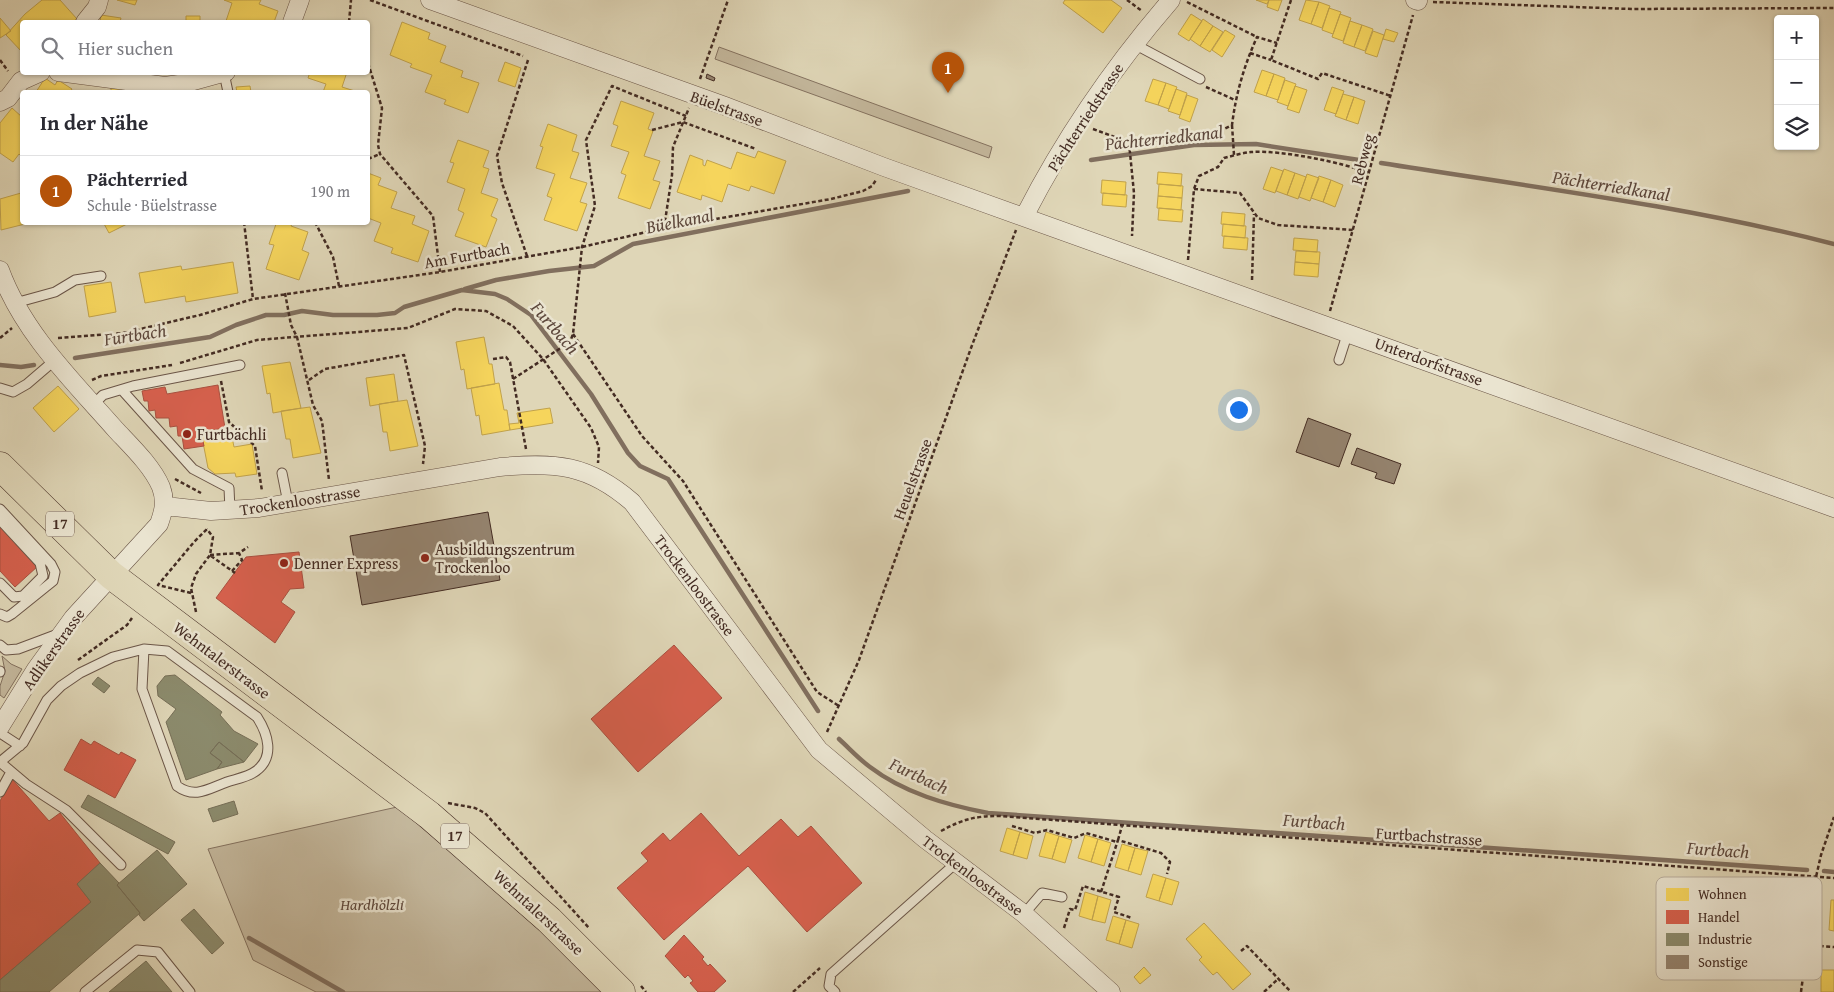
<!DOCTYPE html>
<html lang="de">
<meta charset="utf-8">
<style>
body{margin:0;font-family:"Gentium Book Plus",serif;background:#f7f7f7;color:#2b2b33}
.controls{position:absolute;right:15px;top:15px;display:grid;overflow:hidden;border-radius:5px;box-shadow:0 1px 4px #0004}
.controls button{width:45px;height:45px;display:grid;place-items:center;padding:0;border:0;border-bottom:1px solid #e1e1e2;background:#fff;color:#2b2b33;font:25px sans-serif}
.you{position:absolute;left:1238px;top:409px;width:18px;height:18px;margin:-12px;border:4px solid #fff;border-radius:50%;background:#1a73e8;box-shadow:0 0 0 8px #1a73e833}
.badge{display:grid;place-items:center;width:32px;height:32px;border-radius:50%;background:#b45309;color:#fff;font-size:16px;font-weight:700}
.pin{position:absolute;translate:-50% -41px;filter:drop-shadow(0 1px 2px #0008)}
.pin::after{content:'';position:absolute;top:26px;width:18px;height:15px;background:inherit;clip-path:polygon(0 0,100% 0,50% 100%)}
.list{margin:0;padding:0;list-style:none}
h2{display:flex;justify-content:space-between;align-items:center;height:65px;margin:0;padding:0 20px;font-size:21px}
h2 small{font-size:16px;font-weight:400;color:#7c7c81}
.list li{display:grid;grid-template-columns:32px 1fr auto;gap:15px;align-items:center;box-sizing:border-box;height:70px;padding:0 20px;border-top:1px solid #e1e1e2}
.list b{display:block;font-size:19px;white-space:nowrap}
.list p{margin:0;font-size:16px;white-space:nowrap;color:#7c7c81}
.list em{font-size:16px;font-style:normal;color:#7c7c81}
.icon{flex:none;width:28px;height:28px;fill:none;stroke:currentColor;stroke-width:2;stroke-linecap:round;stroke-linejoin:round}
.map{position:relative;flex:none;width:1834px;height:992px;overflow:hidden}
.search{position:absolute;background:#fff;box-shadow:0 1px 4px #0004;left:20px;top:20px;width:350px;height:55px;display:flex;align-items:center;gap:12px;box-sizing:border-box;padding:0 18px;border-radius:5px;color:#7c7c81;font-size:19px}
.panel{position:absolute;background:#fff;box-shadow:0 1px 4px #0004;left:20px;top:90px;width:350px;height:135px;border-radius:5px}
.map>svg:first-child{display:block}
</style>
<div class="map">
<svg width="1834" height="992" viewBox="0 0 1834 992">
<rect width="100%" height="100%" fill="#dfd6b7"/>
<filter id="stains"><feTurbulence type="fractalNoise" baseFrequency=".004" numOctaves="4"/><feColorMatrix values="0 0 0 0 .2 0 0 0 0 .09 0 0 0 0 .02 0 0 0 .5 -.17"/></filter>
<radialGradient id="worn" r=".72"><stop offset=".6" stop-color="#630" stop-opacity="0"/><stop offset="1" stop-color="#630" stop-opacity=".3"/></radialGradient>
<path fill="#c5b99e" stroke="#847260" d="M719,47L992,147L989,158L715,59Z
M2,656L11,664L22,669L4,698L0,695V686L5,671Z
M397,807L451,852L582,968L603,992H316L253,960L208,849Z"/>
<path fill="#f6d55c" stroke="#c1a24b" d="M42,0H60L77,19L73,22H22V52L6,35L25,14Z
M117,0H137L135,5Z
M224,0H261L259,4L278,11L274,22H230L226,21L232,3Z
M1065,0H1111L1122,8L1103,33L1063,3Z
M1256,0H1269L1267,4Z
M1269,0H1282L1278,11L1267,7Z
M1306,0L1319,2L1311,24L1299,20Z
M1319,2L1330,6L1322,28L1311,24Z
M1329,8L1341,12L1333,34L1322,30Z
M1191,14L1202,21L1189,41L1178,34Z
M1340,14L1351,18L1343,41L1332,37Z
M101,15L121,18L120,22H100Z
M186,16H200V22H186Z
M0,18L11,31L0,38Z
M1203,19L1213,26L1200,46L1190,39Z
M1350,21L1362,25L1354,47L1343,43Z
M402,22L430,33L428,39L446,46L440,62L463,71L461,77L479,83L468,113L444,104L446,100L425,92L432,75L410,67L412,64L390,55Z
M1362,25L1373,29L1365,51L1354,47Z
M1213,26L1223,32L1210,52L1200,46Z
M1386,29L1398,33L1394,42L1383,39Z
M1225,30L1235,36L1222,57L1212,50Z
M1373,31L1384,35L1377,57L1365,53Z
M505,62L521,68L515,87L498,81Z
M1262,70L1274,74L1266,96L1254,92Z
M310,72H347L342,87L358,92H323L326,84L308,78Z
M1274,74L1285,78L1278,100L1266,96Z
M45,78L55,85L58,80L72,89L70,92H36Z
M1153,79L1166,83L1158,105L1145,101Z
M1285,80L1296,84L1288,106L1277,102Z
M1166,83L1177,87L1169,109L1158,105Z
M250,86L251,92H237L236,87Z
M1295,86L1307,90L1299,113L1287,109Z
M1332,87L1344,91L1336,114L1324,110Z
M111,88H124L141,89L140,92H111Z
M1176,89L1187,93L1180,115L1168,111Z
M1343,94L1354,97L1346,120L1335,116Z
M1187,95L1198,99L1190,122L1179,118Z
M1354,97L1365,101L1358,124L1346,120Z
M621,101L654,113L648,129L653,131L644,156L660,161L653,180L660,182L650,209L618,198L626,175L621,173L629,152L611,146L618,126L613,124Z
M12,108L22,117V157L19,154L13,162L0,153V123Z
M548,124L577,135L572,151L579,153L570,178L587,183L580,202L587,204L577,231L544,220L552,198L547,196L555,174L536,168L543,147L540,146Z
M458,140L489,151L483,167L489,169L481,193L498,199L491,216L497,219L486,247L455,236L464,213L458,210L465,189L447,182L454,163L450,162Z
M758,151L786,161L774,194L751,186L749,191L728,184L722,202L702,195L701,200L677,192L690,155L703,160V165L705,166L707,160L731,169L737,152L755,158Z
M1271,167L1283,171L1275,193L1263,189Z
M1284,169L1295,173L1287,195L1276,191Z
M1158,172L1182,174L1181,186L1157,184Z
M368,173L381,178L378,185L397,192L391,208L415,216L412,224L429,231L418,262L391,253L393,248L374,241L381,223L368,218Z
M1295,173L1306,177L1298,199L1287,195Z
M1307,174L1319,178L1310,201L1299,197Z
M1319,176L1331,180L1323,202L1311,198Z
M1102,180L1126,182L1125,195L1101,193Z
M1331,180L1343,185L1335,207L1323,202Z
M1159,184L1183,186L1182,198L1158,196Z
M21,193L22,222L29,223L1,230L0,199Z
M1103,193L1127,195L1126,207L1102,205Z
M1158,196L1182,198L1181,210L1157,208Z
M1159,208L1183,210L1182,222L1158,220Z
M1222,212L1245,214L1244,226L1221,224Z
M103,222H131L109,233Z
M272,222H293L291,226L308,232L302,250L309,253L299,280L266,269L274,245L269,244L276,224Z
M1223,224L1246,226L1245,238L1222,236Z
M1224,236L1248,238L1247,250L1223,248Z
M1294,238L1318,240L1317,252L1293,250Z
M1296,251L1320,252L1319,264L1295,262Z
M233,262L238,293L186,302L185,296L145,303L139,273L181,266L182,270Z
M1295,262L1319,264L1318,277L1294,275Z
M111,282L116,312L89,317L84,286Z
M484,337L489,364H492L495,384L467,389L464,369L461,370L456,342Z
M290,362L301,408L273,413L270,393L267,394L262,366Z
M394,374L398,401L370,406L366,378Z
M499,383L504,410H507L510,430L482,435L479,415L476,416L471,388Z
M58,386L79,409L54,432L33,408Z
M407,400L418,446L390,451L387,432H383L379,404Z
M310,407L321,453L293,458L290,439H286L281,411Z
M550,408L553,423L510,430L509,424L519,423L517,413Z
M230,427L234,447L252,444L257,474L236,477L235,473L215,474L208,468L201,432Z
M1007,828L1020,832L1013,855L1000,851Z
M1020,832L1033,836L1027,859L1013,855Z
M1046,832L1059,836L1052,859L1039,856Z
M1085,835L1098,839L1091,862L1078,858Z
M1059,836L1072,840L1065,863L1052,859Z
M1098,839L1111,843L1104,866L1091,862Z
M1122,844L1135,848L1128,871L1115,867Z
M1135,848L1148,851L1141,875L1128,871Z
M1153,874L1166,878L1159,901L1146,897Z
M1166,878L1179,882L1172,905L1159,901Z
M1085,892L1098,896L1092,920L1079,916Z
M1098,896L1111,900L1105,923L1092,920Z
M1831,900H1834V931L1829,930Z
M1113,916L1126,920L1119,944L1106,940Z
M1126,920L1139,924L1132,948L1119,944Z
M1204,923L1251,974L1233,990L1217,972L1213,975L1199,960L1202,957L1186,939Z
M1144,967L1151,975L1140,984L1134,977Z
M1821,970H1834V992H1821Z"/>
<path fill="#d6604d" stroke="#aa5040" d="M218,385L225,428L201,432L204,446L184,449L182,436H178L177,426L170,427L169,418H156L155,410L149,411L148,401H144L142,391L165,387L167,394Z
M0,524L38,566L15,587L0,571Z
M299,552L304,588L290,589L281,602L295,612L275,643L216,598L246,557Z
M674,645L722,698L638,772L591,719Z
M81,739L91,745L94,741L119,755L121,752L136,760L115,798L64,770Z
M12,779L49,821L60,813L100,863L77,884L91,902L0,980V801Z
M701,813L739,856L781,819L798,837L811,826L862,883L807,932L748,866L664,940L617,888L648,861L641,853L663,833L670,841Z
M684,935L704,957L702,959L708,966L710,964L726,981L714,992H698L690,983L693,981L688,975L685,978L665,956Z"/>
<path fill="#8c8c6e" stroke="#766f58" d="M175,675L222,712L220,715L234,731L258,744L244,762L219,742L210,753L222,762L217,769L186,780L166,722L176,709L158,696L157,686L165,676Z
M98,677L110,686L104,693L92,684Z
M219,742L244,762L217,769L222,762L210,753Z
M88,795L175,842L168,854L81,807Z
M234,801L238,814L213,822L208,809Z
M157,850L187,884L144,921L139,915L140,913L117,885Z
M100,863L119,883L117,885L140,913L49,992H0V980L91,902L77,884Z
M194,909L224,943L212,954L181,920Z
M146,961L172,992H109Z"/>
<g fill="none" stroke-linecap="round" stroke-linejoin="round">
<path stroke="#816f5e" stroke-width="4.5" d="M1091,160L1194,145L1256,144L1359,160
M1381,163C1532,187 1686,206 1834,244
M465,289L496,280L549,271L594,266L633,244L908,191
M75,358L210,337L236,325L266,315H284L302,311L333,315H377L395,313L404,307L462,290L495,294L507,299L531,315L591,394L628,453L640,466L668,479L818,711
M0,365L21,367L34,365
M839,739C849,748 859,759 870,767C904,793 947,805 988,813L1807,870
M1824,871L1834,872
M249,938L343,992"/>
</g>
<path fill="#958470" stroke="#442c23" d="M707,74L715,78L714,81L706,78Z
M1308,418L1351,434L1339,467L1296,452Z
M1357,448L1401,464L1394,484L1375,478L1377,473L1351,464Z
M488,512L500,580L362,605L350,536Z"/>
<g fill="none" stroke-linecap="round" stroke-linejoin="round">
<g stroke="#6b5648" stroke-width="11">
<path id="lane" d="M1134,44L1200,79
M224,73L228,92
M15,303L55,292L75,280L101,276
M1339,360L1348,332
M0,388L13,392L27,384L55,360
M122,390L193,469L229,488L230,510
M95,403L103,395L133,386L240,365
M282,473L288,503
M0,509L51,564L55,572L53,581L12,614L7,617L0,614
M0,514L3,523L40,563L43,576L23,596L14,597L0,583
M0,645L6,650L18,649L58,634
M0,671V672
M0,733L20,746
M0,762L23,743L47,700L61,686L80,673L113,657L144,649L167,651L257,717C268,734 275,757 256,771C248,777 236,779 227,782C208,789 195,799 177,786L142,689L144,649
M0,762L26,784L66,810L121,865
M0,792L11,772
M1024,914L1042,893L1062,897
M85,992L137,950L158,952L190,992
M835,992L829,986L831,974L956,863"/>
</g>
<g stroke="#6b5648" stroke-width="19">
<path id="street" d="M430,0L725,106L884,167L1834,508
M1415,0L1418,1
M85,22L97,7L99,0
M292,22L300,0
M58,72L165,86L186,83L226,72
M0,102L8,98L21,81L41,72
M1025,215C1065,137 1113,67 1171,0
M0,270C23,333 73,381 116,430C131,446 152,466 161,487C166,501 164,510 159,524L73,618L36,669L0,727
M165,506L211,511L259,508L500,467C555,462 588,464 632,502L819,750L925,839L1024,914L1111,992"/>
</g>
<g stroke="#442c23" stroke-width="29">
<path id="primary" d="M0,466L111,575L429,815L549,920L621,992"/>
</g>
<path stroke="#442c23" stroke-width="2.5" stroke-dasharray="4 2.5" stroke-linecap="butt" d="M370,0L523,56
M1127,0L1142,11
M1291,0L1271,60L1318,79L1322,73L1391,96
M1187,2L1257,37
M1433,2L1632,9L1834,8
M349,22L351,0
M1250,53L1271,60
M0,60L8,71
M368,63L382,108L378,145L380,154L433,216L440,272
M700,79L728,0
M1206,87L1235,100
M1232,125L1234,155
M1093,129L1134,144L1222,130L1232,125C1236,93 1244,66 1257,37L1277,43
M652,130L683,122L756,149
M1129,143L1134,193L1132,236
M368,159L380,154
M1194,189L1240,193L1258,218L1278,225L1354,230
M244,222L253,299
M315,222L333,257L339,286
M664,228L672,175L673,147L689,108
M527,256L502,183L497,156L528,60
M1188,260L1194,189L1199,176L1218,167L1224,158C1232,156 1242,153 1251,152C1282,150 1340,162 1370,173
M1252,280L1254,214
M285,293L291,325L297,337L313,405L322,421L329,480
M1330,311L1413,15
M573,334L642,436L683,481L817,692L839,706
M0,338L12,328
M58,338L123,333L200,315L253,299L440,272L582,247L664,228L831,199L863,191L872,186L876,180
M493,359L506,357L510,362L526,449
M180,363L257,340L408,328L455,309L486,311L513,326L543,359L591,428L599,447L598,463
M513,379L570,342L573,334L582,247L595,206L586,140L612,86L686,116
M92,380L101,376L172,365
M309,380L325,369L404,355L425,446L423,464
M221,381L229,422L255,446L262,491
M175,479L201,493
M210,555L239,553L248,547
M211,556L235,573
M232,571L242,560L239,553
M191,593L158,585L194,542L207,529
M196,612L191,588L196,574L210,555L213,537L207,529
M78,660L127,625L132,618
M827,732L859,660L971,348L1016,230
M448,803L475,808L485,813L589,928
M1012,826L1035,833L1047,830L1074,838L1086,833L1117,842
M941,831C963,819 975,816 1000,816L1834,878
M1118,840L1122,826
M1101,892L1118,840L1161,853L1170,862L1167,874
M1064,928L1070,909L1075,910L1083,886L1119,897L1114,912L1132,918
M1807,949L1821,946L1834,947
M1241,951L1247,946L1291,992
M641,986L646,992
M793,992L820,968
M1264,992L1278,979
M1801,992L1816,877L1821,855L1834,817"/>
<use href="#lane" stroke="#eae4d0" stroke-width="9"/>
<use href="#street" stroke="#eae4d0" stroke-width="18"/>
<use href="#primary" stroke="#dfd6b7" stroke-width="28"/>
</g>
<g fill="#8f2418" stroke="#eae4d0" stroke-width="2">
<circle cx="187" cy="434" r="5"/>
<circle cx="425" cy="558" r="5"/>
<circle cx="284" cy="563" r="5"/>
</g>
<g text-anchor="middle" stroke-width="5" stroke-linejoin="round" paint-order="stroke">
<g fill="#eae4d0" stroke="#766357" stroke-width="1">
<rect x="46" y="511.5" width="28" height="25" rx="4"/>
<rect x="441" y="823.5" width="28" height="25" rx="4"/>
</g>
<g font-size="15" font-weight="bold" fill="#442c23">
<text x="60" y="529">17</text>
<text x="455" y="841">17</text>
</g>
<g font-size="16" fill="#442c23" stroke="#eae4d0">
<text transform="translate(727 108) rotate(20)" y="6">Büelstrasse</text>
<text transform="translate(1085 117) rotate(-57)" y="6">Pächterriedstrasse</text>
<text transform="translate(1362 159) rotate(-75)" y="6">Rebweg</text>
<text transform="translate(467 255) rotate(-10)" y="6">Am Furtbach</text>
<text transform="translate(1429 361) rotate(20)" y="6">Unterdorfstrasse</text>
<text transform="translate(912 479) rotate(-70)" y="6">Heuelstrasse</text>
<text transform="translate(300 500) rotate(-9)" y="6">Trockenloostrasse</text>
<text transform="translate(695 585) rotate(53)" y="6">Trockenloostrasse</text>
<text transform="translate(53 649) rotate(-55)" y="6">Adlikerstrasse</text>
<text transform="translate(222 660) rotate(37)" y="6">Wehntalerstrasse</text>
<text transform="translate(1429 836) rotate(4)" y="6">Furtbachstrasse</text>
<text transform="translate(973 875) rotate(37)" y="6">Trockenloostrasse</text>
<text transform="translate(539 912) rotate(43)" y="6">Wehntalerstrasse</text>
</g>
<g font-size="16" fill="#442c23" stroke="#eae4d0" text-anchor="start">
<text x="197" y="440">Furtbächli</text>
<text x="435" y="555">Ausbildungszentrum<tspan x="435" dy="18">Trockenloo</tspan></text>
<text x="294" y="569">Denner Express</text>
</g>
<g font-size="16" font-style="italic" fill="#5e483c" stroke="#eae4d0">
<text x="372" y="910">Hardhölzli</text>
</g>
<g font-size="18" font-style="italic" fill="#5e483c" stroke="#eae4d0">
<text transform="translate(1164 138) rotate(-6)" y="6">Pächterriedkanal</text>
<text transform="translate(1611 186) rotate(9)" y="6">Pächterriedkanal</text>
<text transform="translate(680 221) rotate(-11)" y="6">Büelkanal</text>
<text transform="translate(555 328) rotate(49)" y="6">Furtbach</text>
<text transform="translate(135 335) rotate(-9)" y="6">Furtbach</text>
<text transform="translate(919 776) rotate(25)" y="6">Furtbach</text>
<text transform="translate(1314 822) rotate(4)" y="6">Furtbach</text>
<text transform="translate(1718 850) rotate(4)" y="6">Furtbach</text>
</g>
</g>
<rect x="1656" y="877" width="166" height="103" rx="8" fill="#eae4d0" stroke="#b8ad9c" stroke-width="1"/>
<rect x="1666" y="888" width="23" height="13" fill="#f6d55c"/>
<rect x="1666" y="910" width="23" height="14" fill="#d6604d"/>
<rect x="1666" y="933" width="23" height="13" fill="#8c8c6e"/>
<rect x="1666" y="955" width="23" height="14" fill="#958470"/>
<g font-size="14" fill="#442c23">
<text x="1698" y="899">Wohnen</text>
<text x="1698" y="922">Handel</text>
<text x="1698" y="944">Industrie</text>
<text x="1698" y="967">Sonstige</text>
</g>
<rect width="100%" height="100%" filter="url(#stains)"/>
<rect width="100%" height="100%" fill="url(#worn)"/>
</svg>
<div class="controls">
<button>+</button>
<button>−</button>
<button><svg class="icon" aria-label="layers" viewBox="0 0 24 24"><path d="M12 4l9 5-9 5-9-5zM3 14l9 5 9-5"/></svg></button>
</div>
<div class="you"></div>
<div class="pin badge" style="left:948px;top:93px">1</div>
<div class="search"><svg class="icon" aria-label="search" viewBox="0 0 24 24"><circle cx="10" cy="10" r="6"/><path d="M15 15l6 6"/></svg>Hier suchen</div>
<section class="panel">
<h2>In der Nähe<small></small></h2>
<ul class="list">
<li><span class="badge">1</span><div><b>Pächterried</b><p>Schule · Büelstrasse</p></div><em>190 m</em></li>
</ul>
</section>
</div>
